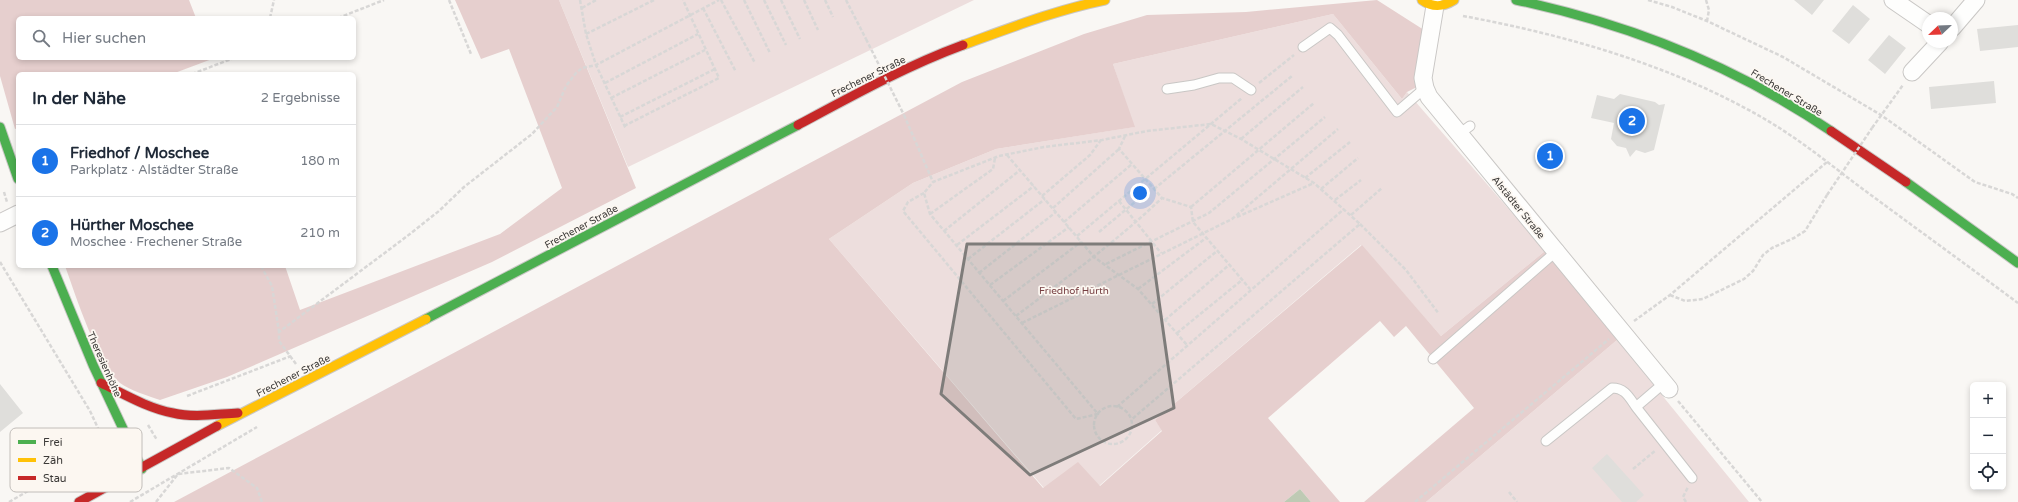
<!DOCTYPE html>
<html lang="de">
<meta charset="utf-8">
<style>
body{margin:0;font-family:"Varela Round",sans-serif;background:#f2f2f3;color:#1f2937}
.controls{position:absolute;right:12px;bottom:12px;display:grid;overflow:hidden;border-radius:6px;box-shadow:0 2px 6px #0003}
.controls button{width:36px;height:36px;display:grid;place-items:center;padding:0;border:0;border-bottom:1px solid #e0e1e3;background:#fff;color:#1f2937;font:20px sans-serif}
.compass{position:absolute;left:1922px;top:12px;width:36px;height:36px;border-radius:50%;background:#fff;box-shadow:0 2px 6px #0003;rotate:247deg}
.you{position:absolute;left:1140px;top:193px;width:14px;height:14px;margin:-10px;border:3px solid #fff;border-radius:50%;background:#1a73e8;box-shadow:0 0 0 6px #1a73e833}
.badge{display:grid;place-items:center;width:26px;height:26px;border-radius:50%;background:#1a73e8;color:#fff;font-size:13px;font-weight:700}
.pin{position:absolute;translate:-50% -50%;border:2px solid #fff;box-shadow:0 1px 4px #0006}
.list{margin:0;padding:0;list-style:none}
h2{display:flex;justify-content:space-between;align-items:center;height:52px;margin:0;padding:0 16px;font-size:17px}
h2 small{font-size:13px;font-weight:400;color:#747a83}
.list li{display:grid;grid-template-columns:26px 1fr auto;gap:12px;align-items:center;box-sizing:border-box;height:72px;padding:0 16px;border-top:1px solid #e0e1e3}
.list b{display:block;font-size:15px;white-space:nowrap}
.list p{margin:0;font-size:13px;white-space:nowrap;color:#747a83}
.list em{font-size:13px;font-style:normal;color:#747a83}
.icon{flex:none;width:22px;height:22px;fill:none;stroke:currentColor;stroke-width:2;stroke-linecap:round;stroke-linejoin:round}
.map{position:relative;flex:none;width:2018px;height:502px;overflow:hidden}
.search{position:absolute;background:#fff;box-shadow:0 2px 6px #0003;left:16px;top:16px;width:340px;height:44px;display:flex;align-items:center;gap:10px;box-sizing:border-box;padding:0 14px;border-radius:6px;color:#747a83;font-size:15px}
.panel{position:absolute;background:#fff;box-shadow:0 2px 6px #0003;left:16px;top:72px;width:340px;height:196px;border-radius:6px}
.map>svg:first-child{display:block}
</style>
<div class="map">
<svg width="2018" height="502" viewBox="0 0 2018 502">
<rect width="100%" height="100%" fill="#f9f7f4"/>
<path fill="#eddedd" d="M559,0H974L628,167Z
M1333,14L1402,99L1407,92L1545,251L1441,336L1361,245L1155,420L1162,430L1099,486L1044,488L829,239L913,183L996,149L1134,127L1113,64Z
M1617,340L1749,502H1426Z"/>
<path fill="#e6cfce" d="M0,0H189L196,18H18V58L212,59L172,74H18V128L15,129L0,76Z
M455,0H559L636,188L492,262L227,377L160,400C149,396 129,390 120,383C97,363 76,296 65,266H285L300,310L500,234L562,188L509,49L481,59Z
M1377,0L1424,30L1417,87L1407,92L1402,99L1333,14L1113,64L1135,127L996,149L913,183L829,239L1043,488L1078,462L1100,486L1162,431L1155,420L1362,245L1441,336L1545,251L1617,340L1426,502H1364L1474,408L1406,326L1394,337L1380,321L1268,418L1340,502H1311L1300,489L1284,502H174L962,82L1084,34L1147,15L1246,12Z"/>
<path fill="#becab4" d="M1300,489L1311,502H1284Z"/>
<path fill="#dfdedb" d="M1794,0H1824L1812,15Z
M1853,5L1870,19L1849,44L1832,31Z
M2018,25V47L1980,51L1977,29Z
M1889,35L1906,48L1885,74L1868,60Z
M1994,81L1996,103L1931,109L1929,87Z
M1620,94L1655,102L1659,105L1665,104L1654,150L1645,153L1636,150L1630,157L1626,148L1617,146L1611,139L1614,123L1591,118L1597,95L1614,99Z
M0,384L23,413L0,432Z
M1607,454L1644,495L1636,502H1622L1592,468Z"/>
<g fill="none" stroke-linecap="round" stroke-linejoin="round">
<g stroke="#c9c7c5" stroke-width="11">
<path id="lane" d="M1303,47L1330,28L1338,35L1397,112L1425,88
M1167,89L1194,85L1219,78H1233L1251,90
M1459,134L1470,126
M1433,359L1559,249
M1664,383L1636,407L1692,478
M1546,441L1612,388C1625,388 1629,397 1636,407"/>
</g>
<g stroke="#c9c7c5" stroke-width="19">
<path id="street" d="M1893,0L1928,24
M1435,6L1423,78L1425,88L1429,97L1669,389
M1952,28L1976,0
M1912,72L1940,42
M0,223L18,214"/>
</g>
<g stroke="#c9c7c5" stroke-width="11">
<path id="fast" d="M1516,0C1629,24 1735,66 1831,131
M0,127L18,179
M1906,182L2018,263
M52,266L93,365L142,469
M426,319L798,125"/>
</g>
<g stroke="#c9c7c5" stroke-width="11">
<path id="slow" d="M1422,0C1433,8 1443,7 1454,0
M963,45C1010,28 1056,10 1105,0
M217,426L426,319"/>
</g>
<g stroke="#c9c7c5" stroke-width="11">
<path id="jam" d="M798,125C852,96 906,66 963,45
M1831,131L1906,182
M101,383C124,394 147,408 173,413C194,418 217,414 238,413
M79,502L217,426"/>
</g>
<path stroke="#d8d7d6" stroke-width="2.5" stroke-dasharray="4 2" stroke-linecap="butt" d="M449,0L471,54
M580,0L586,34L596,65L626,129
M721,0L755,63
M744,0L770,53
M764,0L786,45
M781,0L800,39
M804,0L818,30
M825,0L833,17
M846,0L866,39
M1648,0L1672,7L1707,21L1783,57L1881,115L1975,182L2012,194L2018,198
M1706,0L1709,10L1707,21
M582,8L596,0
M703,8L736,72
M1463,16C1566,35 1671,65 1763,118C1796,137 1826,161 1856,184C1910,224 1964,263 2018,303
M270,18L274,0
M338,18L384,0
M586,34L654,0
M192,74L234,58
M605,83L698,34
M1259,83L1294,55
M611,98L705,50
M904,115L933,182
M620,117L715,69
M624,126L719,78L683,0
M1872,128L1903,85
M1125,136L1119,149L1162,198L1191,207L1193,222L1250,289
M1241,139L1303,87
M1007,155L1094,257L1138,289L1187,345
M1305,178L1350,142
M1154,189L1292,76
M1321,189L1358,158
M4,192L7,202
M924,193L908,202L903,211L1076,419L1098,414L930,214L924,193L933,182L999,156L1044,147L1102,140L1147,131L1211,124L1241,139L1314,183L1360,224L1131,420
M1042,196L1090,155L1101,140
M1335,200L1361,180
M1119,201L1161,253
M1191,207L1314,103
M1053,208L1119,149
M930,214L993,169L995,158
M1351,215L1382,188
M1237,217L1314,183
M1064,222L1132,164
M1360,224L1406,270L1439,314
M944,231L1020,170
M1099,232L1147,192
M1077,236L1242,98
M957,245L1034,186
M968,259L1045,199
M0,262L90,411L104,441
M1106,264L1209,213L1325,117
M261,266L272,286L279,332
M979,273L1056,212
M990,285L1069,227
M1138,289L1206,238
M1670,295L1685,301L1703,299L1744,279L1753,271L1763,255L1772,248L1794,238L1805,231L1827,195
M1003,301L1081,242
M1152,304L1217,251
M1016,316C1066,278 1117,241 1162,198
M1165,320L1229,265
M1634,321L1670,295L1827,162
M1022,323L1232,219L1338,129
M1177,333L1242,280
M296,364L279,341V332L406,237L439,211L464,187L532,134L557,107L566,86L576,73L582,68L596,65L719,0
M187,396L291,356
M1678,401L1762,502
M1094 425a19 19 0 1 1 38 0a19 19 0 1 1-38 0Z
M1117,407L1344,209
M148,425L157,440
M1633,469L1656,450
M1509,492L1517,502
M9,502L90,455L108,440
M130,502L257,427
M156,502L178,474L229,468L257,488L262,502
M1415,502L1609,339
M1686,502L1683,497L1688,487"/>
<use href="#lane" stroke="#fefefd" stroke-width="9"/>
<use href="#street" stroke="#fefefd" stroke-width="17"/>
<use href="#fast" stroke="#4caf50" stroke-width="9"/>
<use href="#slow" stroke="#ffc107" stroke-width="9"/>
<use href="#jam" stroke="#c62828" stroke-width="9"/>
<path stroke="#d8d7d6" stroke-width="2.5" stroke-dasharray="4 2" stroke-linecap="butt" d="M866,39L904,115
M1827,195L1872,128"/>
</g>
<path fill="#7e7c7a" fill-opacity="0.2" stroke="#7e7c7a" stroke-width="3" stroke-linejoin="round" d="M967,244H1151L1174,408L1030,475L941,394Z"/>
<g text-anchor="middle" stroke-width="3.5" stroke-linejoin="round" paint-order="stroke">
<g font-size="10" fill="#3c3a38" stroke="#fcf7f1">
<text transform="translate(868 76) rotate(-26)" y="4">Frechener Straße</text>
<text transform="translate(1787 92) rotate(31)" y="4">Frechener Straße</text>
<text transform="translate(1519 207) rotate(51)" y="4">Alstädter Straße</text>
<text transform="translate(581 226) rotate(-28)" y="4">Frechener Straße</text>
<text transform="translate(105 364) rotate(66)" y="4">Theresienhöhe</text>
<text transform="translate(293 375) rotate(-27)" y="4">Frechener Straße</text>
</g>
<g font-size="10" fill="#763e41" stroke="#fcf7f1">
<text x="1074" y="294">Friedhof Hürth</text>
</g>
</g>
<rect x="10" y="428" width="132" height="64" rx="6" fill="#fcf7f1" stroke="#c2beba" stroke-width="1"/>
<rect x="18" y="440" width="18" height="4" fill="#4caf50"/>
<rect x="18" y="458" width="18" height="4" fill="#ffc107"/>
<rect x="18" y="476" width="18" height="4" fill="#c62828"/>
<g font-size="11" fill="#3c3a38">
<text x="43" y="446">Frei</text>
<text x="43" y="464">Zäh</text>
<text x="43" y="482">Stau</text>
</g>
</svg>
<div class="controls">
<button>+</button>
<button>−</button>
<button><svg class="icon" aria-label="locate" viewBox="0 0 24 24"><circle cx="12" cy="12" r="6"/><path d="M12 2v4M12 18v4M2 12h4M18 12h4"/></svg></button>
</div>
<svg class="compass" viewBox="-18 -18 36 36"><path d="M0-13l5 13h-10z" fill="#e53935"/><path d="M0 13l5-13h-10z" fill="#747a83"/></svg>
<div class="you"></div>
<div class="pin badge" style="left:1550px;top:156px">1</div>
<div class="pin badge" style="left:1632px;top:121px">2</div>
<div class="search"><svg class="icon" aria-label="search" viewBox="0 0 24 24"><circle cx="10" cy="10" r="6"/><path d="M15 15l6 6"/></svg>Hier suchen</div>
<section class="panel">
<h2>In der Nähe<small>2 Ergebnisse</small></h2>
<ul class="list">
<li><span class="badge">1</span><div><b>Friedhof / Moschee</b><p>Parkplatz · Alstädter Straße</p></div><em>180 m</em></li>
<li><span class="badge">2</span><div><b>Hürther Moschee</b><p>Moschee · Frechener Straße</p></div><em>210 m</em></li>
</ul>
</section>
</div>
